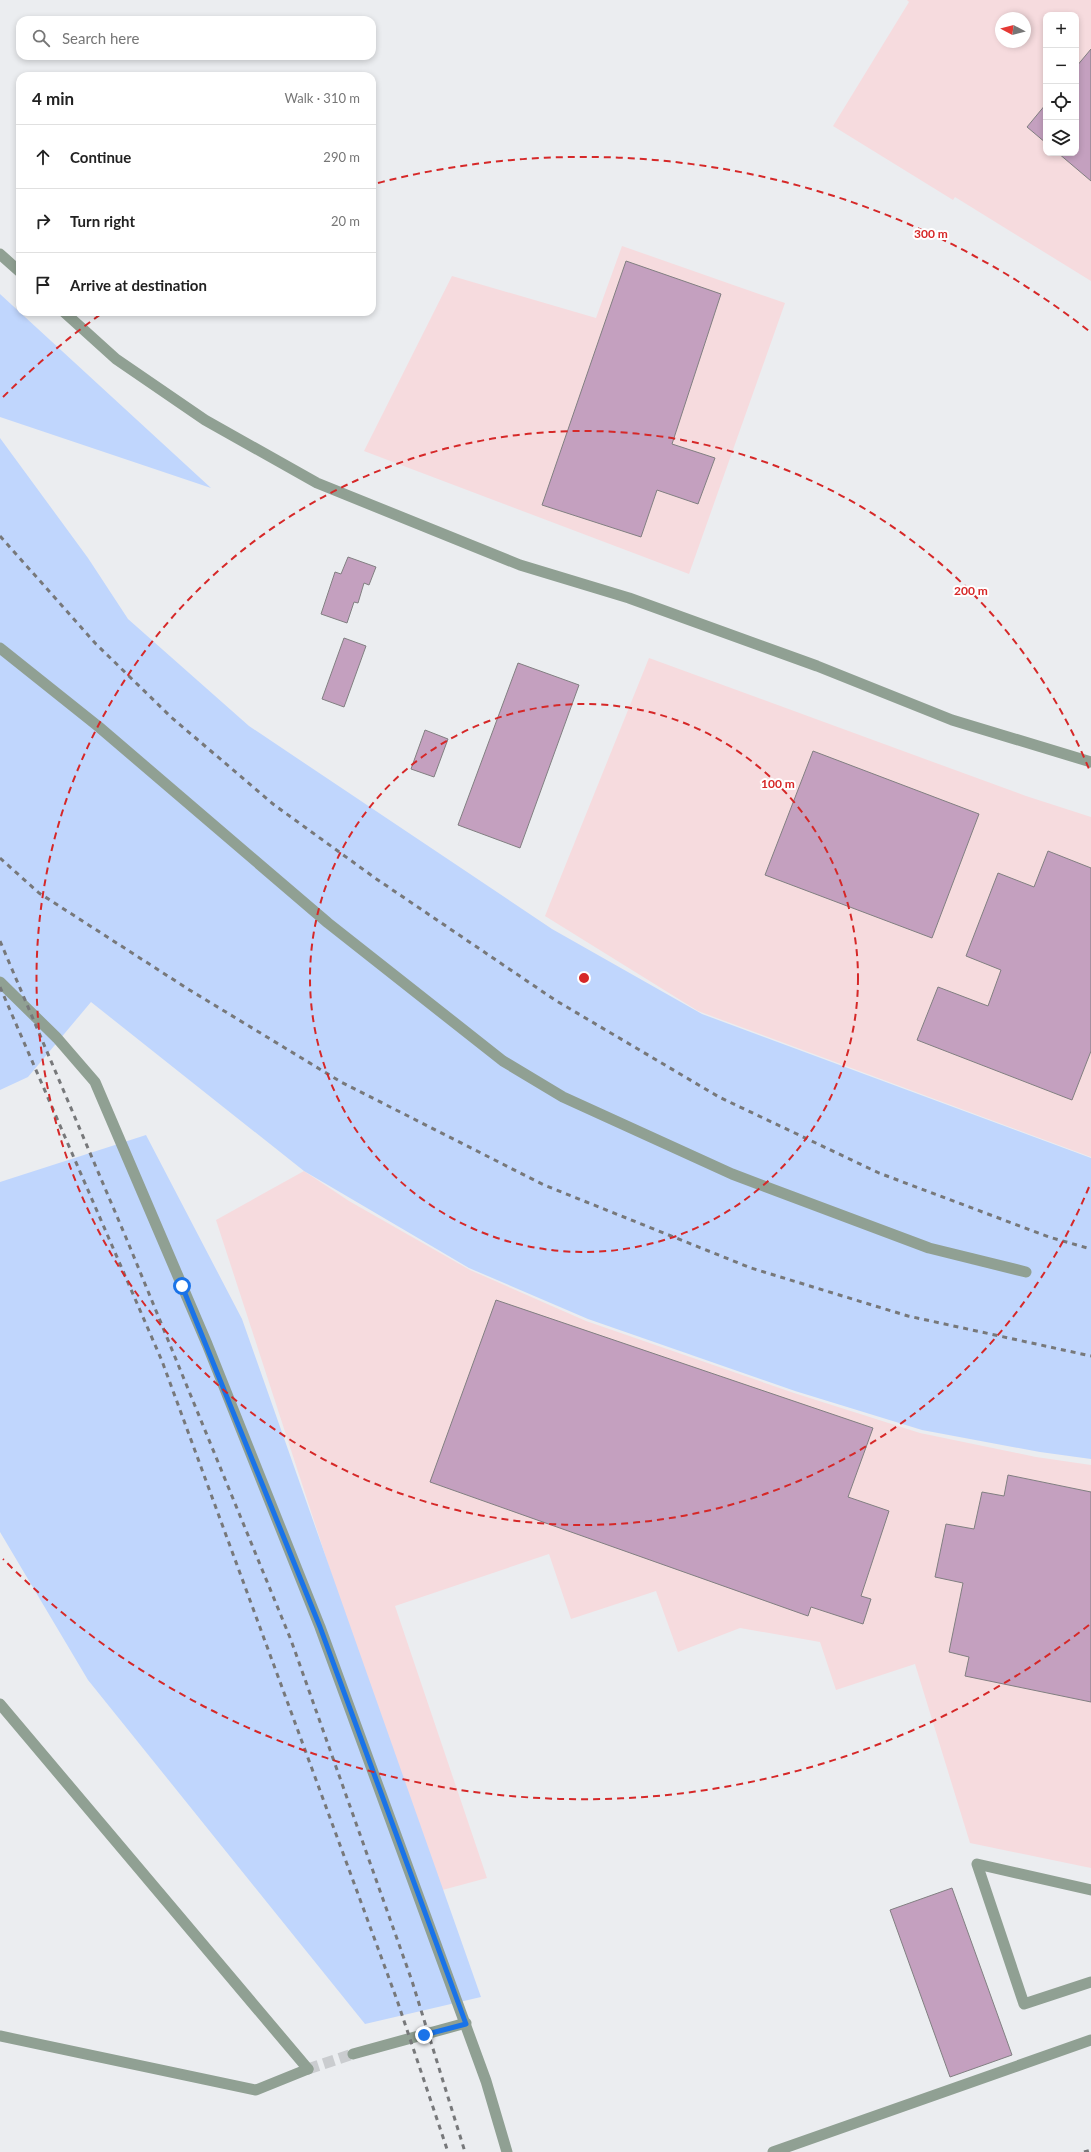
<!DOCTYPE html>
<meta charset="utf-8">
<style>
body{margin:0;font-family:Lato,sans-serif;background:#f6f6f6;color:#222}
.controls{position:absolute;right:12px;top:12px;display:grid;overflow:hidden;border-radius:8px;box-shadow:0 2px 6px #0003}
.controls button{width:36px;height:36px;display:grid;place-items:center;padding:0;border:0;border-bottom:1px solid #e0e0e0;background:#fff;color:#222;font:20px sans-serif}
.compass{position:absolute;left:995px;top:12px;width:36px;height:36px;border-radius:50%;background:#fff;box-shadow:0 2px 6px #0003;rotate:277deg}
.stop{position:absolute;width:12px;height:12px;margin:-9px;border:3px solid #1a73e8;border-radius:50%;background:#fff}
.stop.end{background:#1a73e8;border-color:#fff;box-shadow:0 1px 4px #0008}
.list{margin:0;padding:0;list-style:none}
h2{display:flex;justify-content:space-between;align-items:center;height:52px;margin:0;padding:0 16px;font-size:17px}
h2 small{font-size:13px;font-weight:400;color:#767676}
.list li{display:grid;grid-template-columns:26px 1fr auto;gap:12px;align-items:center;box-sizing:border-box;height:64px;padding:0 16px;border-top:1px solid #e0e0e0}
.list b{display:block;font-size:15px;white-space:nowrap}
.list em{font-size:13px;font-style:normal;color:#767676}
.icon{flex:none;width:22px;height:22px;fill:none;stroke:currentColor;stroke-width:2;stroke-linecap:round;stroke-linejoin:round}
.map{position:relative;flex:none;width:1091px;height:2152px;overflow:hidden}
.search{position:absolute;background:#fff;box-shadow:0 2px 6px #0003;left:16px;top:16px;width:360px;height:44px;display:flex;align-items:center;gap:10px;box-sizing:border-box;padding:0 14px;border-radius:12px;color:#767676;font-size:15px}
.panel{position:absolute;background:#fff;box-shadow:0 2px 6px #0003;left:16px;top:72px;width:360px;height:244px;border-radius:12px}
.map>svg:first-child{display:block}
</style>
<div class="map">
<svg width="1091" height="2152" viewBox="0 0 1091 2152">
<rect width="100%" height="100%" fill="#ebedf0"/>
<path fill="#f6dbde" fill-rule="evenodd" d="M907,0H1091V281L955,197L953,200L833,126L909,2ZM1046,15H1076V153H1046ZM1001,18H1025V42H1001Z
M622,246L785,303L689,574L364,451L452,276L596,318Z
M649,658L1026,796L1091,817V1157L698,1011L545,916Z
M304,1171L349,1201L470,1270L586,1321L794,1393L920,1433L1036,1457L1091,1465V1868L970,1843L915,1664L836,1690L820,1642L740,1628L678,1652L656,1591L571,1619L549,1554L395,1606L487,1878L435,1892L216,1220Z"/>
<path fill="#c0d6fd" d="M0,294L211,488L0,417Z
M0,438L88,558L128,619L249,726L552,929L702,1014L1091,1158V1459L1040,1452L922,1430L795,1391L588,1319L469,1268L304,1171L91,1002L28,1077L0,1090Z
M146,1135L242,1319L481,1997L365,2024L88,1680L0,1532V1182Z"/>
<path fill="#c4a0bf" stroke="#817f81" d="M1091,49V181L1058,153H1076V67Z
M1046,104V143L1027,127Z
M626,261L721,294L672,444L715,458L698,504L657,490L641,537L542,505Z
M348,557L376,567L369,585L364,583L358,603L354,602L347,623L321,614L335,572L341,574Z
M344,638L366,646L344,707L322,699Z
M518,663L579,685L520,848L458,825Z
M425,730L448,739L434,777L411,769Z
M813,751L979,814L932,938L765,875Z
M1048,851L1091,868V1051L1072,1100L917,1040L938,987L988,1006L1001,970L966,956L998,873L1034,887Z
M496,1300L873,1428L848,1497L889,1511L861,1596L871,1599L863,1624L811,1607L808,1616L430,1482Z
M1008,1475L1091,1492V1702L965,1676L969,1657L949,1652L963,1583L935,1577L946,1524L974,1529L982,1492L1004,1496Z
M952,1888L1012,2055L950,2077L890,1910Z"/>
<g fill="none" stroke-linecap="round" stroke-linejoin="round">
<path stroke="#cacccf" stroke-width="11" stroke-dasharray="11 5.5" stroke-linecap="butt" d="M308,2069L353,2054"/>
<path stroke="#90a093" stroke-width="11" d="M0,982L57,1038L95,1082L207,1344L320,1627L486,2081L507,2152
M0,1704L308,2069
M1091,1890L977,1864L1024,2004L1091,1982
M773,2152L1091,2040"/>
<path stroke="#90a093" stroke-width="11" d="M0,254L20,272
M64,312L116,359L205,420L317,483L520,565L629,598L817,666L952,720L1091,762
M0,648L99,727L328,923L503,1061L563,1097L732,1174L929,1248L1026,1272
M0,2036L256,2090L308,2069
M353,2054L466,2023"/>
<path stroke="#77787a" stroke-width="3" stroke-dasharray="5 5" stroke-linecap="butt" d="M0,536L96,644L171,717L273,804L375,878L555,1000L719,1097L879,1173L1049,1237L1091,1249
M0,858L39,893L188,989L341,1082L544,1185L751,1268L908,1316L1091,1356
M0,941L127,1240L291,1640L412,1981L465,2152
M0,987L162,1361L397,2000L448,2152
M1084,2152L1091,2150"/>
</g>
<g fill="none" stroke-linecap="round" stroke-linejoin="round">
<path stroke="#1a73e8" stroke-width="5" d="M182,1286L320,1627L466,2024L424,2035"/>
</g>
<g fill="none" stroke="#d62828" stroke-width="2" stroke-dasharray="7 5">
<circle cx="584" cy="978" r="274"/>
<path d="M1089 1187A547 547 0 1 1 1089 769"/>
<path d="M1089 1625A821 821 0 0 1 3 1559M3 397A821 821 0 0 1 101 314M378 183A821 821 0 0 1 1089 331"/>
</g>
<circle cx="584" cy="978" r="6" fill="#d62828" stroke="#fff" stroke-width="2"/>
<g font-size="12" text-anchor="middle" font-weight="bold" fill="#d62828" stroke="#fff" stroke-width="4" stroke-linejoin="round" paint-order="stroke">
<text x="931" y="238">300 m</text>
<text x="971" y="595">200 m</text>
<text x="778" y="788">100 m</text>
</g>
</svg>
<div class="controls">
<button>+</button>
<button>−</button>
<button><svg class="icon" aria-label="locate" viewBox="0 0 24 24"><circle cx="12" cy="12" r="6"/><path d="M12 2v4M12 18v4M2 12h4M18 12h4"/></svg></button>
<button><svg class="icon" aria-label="layers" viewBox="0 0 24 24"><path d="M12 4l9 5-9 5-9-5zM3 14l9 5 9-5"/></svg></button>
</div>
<svg class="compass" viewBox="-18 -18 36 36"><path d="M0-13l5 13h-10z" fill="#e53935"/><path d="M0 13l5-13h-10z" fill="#767676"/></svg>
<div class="stop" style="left:182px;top:1286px"></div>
<div class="stop end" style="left:424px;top:2035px"></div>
<div class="search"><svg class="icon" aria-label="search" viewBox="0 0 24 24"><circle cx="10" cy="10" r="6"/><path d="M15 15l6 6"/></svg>Search here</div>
<section class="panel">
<h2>4 min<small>Walk · 310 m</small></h2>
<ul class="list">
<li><svg class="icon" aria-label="ahead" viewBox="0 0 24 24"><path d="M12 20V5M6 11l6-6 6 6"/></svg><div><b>Continue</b></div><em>290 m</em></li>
<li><svg class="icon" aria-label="right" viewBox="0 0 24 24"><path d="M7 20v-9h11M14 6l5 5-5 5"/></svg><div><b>Turn right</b></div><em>20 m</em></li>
<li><svg class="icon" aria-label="arrive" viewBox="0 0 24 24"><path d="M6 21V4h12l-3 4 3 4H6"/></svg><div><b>Arrive at destination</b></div></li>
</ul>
</section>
</div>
